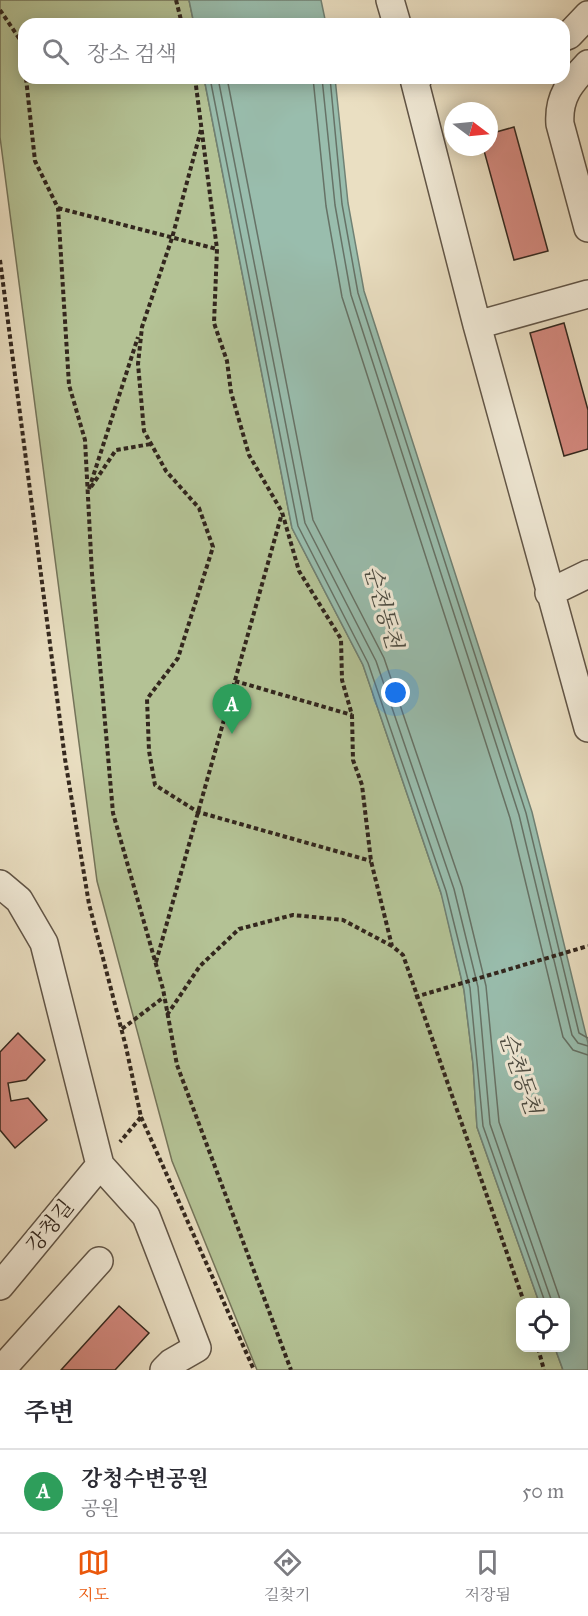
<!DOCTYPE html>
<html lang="ko">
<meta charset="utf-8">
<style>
body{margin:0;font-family:"IM FELL Great Primer","Noto Serif KR",serif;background:#f2f2f3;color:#2b2b33}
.controls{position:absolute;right:18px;bottom:18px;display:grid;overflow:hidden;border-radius:12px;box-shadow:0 3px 15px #0003}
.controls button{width:54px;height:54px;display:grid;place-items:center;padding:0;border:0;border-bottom:2px solid #e1e1e2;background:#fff;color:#2b2b33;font:30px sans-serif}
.compass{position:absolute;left:444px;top:102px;width:54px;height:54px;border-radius:50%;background:#fff;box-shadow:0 3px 15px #0003;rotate:106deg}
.you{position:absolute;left:396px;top:693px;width:21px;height:21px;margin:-15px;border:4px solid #fff;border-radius:50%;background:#1a73e8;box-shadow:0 0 0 9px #1a73e833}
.badge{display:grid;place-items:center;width:39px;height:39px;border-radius:50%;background:#ea580c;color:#fff;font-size:20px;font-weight:700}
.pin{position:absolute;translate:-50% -50px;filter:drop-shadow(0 2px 3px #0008)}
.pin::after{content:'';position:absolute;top:32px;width:21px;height:18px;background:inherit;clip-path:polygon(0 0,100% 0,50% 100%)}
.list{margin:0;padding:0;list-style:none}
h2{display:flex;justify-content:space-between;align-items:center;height:78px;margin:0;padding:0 24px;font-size:26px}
h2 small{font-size:20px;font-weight:400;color:#7c7c81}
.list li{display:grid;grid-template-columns:39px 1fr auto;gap:18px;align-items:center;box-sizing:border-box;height:84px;padding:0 24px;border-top:2px solid #e1e1e2}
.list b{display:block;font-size:22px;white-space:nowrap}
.list p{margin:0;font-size:20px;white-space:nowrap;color:#7c7c81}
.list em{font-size:20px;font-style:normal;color:#7c7c81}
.icon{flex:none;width:33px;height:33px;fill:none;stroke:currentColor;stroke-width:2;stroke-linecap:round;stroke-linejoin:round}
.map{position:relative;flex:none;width:588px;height:1370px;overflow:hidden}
.search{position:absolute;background:#fff;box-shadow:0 3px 15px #0003;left:18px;right:18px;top:18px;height:66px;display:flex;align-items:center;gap:15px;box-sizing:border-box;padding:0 21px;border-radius:18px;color:#7c7c81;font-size:22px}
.sheet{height:162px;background:#fff}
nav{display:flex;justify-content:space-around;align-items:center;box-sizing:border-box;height:84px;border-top:2px solid #e1e1e2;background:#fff;font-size:16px;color:#7c7c81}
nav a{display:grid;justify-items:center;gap:3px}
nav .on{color:#ea580c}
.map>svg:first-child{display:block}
</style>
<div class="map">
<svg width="588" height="1370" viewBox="0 0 588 1370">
<rect width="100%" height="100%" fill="#eadfc2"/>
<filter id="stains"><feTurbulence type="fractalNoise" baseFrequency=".00333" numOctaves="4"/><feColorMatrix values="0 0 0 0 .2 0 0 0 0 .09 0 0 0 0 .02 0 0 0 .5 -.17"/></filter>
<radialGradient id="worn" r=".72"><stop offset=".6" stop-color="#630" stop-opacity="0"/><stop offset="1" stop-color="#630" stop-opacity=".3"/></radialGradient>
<path fill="#b4c295" stroke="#74745a" stroke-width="1.5" d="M0,0H189L194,24H24V78H204L292,528L363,665L443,899L464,990L473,1064L477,1127L539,1302H520V1348H555L563,1370H257L172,1161L97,881L0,137Z"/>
<path fill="#99bdad" stroke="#708174" stroke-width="1.5" d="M189,0H321L326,24H194Z
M204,78H335L348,203L364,291L532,812L588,1043V1370H563L555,1348H566V1302H539L477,1127L473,1064L464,990L441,893L363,665L292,528Z"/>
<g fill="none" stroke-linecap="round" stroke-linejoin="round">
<path stroke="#667266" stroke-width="1.5" d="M210,78L298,526L368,663L446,891L470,988L483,1126L545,1302
M218,78L305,523L376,661L454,889L478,987L490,1124L552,1302
M227,78L313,520L384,658L462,887L486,986L499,1122L561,1302
M313,78L326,206L342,297L510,818L563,1037L573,1050L588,1055
M322,78L335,205L351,295L519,815L572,1035L578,1043L588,1046
M330,78L342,204L358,293L526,813L579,1033L588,1038"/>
</g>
<path fill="#d4897f" stroke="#33271e" stroke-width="1.5" d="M514,127L548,251L514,260L483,147H489V134Z
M564,323L588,410V449L564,456L530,333Z
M18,1033L45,1060L26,1080L8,1083L11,1101L28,1098L47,1120L15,1148L0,1130V1052Z
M119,1306L149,1333L115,1370H61Z"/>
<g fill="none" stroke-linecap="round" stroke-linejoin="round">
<g stroke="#615547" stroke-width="30">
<path id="minor" d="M390,0L397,24
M564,37L569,35L588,15
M588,64C570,83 558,97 560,124L588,228
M418,78L414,79L477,325L588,728
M477,325L588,294
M549,593L588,574
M0,884L19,900L44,943L100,1165L146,1216L197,1348L171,1363L164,1370
M0,1286L100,1165
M1,1370L99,1261"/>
</g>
<path stroke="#33271e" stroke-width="4" stroke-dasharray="4.5 3" stroke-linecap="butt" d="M176,0L182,24
M0,10L21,41L24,64
M26,78L35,161L58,208L69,385L85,440L92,574L113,813L163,989L177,1065L291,1370
M195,78L217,249L214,323L227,361L231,392L249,455L282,512L299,571L341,639L342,680L352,715L353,760L362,785L371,861L392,946L403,955L524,1302
M201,130L172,238L142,327L138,364L144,431L166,471L199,508L213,547L178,658L147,699L149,751L155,785L198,812L371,861
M58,208L217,249
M0,260L65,759L89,904L126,1047L141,1117L120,1142
M91,487L116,450L151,444
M89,489L138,337
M235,681L352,715
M156,962L282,513
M415,997L588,946
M167,1015L200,966L239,929L293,915L343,920L392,946
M122,1029L164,997
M141,1117L254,1370
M538,1348L544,1370"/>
<use href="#minor" stroke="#f1ead7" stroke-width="27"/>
</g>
<g text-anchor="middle" stroke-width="6" stroke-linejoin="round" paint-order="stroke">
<g font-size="21" fill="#33271e" stroke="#f1ead7">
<text transform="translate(50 1226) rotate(-51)" y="7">강청길</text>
</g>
<g font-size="22" font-style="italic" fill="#4c4c42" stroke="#f1ead7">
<text transform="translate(384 607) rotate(74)" y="8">순천동천</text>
<text transform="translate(521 1073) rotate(71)" y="8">순천동천</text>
</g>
</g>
<rect width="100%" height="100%" filter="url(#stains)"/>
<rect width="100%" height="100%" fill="url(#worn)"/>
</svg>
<div class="controls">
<button><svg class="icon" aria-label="locate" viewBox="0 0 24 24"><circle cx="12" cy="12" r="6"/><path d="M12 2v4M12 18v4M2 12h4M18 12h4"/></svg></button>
</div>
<svg class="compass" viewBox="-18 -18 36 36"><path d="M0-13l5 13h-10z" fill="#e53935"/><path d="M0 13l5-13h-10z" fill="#7c7c81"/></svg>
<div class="you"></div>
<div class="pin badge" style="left:232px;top:734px;background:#2e9e5b">A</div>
<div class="search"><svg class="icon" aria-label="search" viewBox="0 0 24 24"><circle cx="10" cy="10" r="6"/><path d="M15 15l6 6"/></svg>장소 검색</div>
</div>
<section class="sheet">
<h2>주변<small></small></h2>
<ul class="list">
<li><span class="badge" style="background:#2e9e5b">A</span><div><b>강청수변공원</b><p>공원</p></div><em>50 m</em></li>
</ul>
</section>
<nav>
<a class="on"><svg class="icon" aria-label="map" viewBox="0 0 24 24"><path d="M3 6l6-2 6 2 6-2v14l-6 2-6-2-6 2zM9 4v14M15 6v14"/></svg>지도</a>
<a><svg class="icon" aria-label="directions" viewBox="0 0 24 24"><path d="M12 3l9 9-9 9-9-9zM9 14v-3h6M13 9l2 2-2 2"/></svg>길찾기</a>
<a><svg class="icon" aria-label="saved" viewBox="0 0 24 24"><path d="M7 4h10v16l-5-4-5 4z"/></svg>저장됨</a>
</nav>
